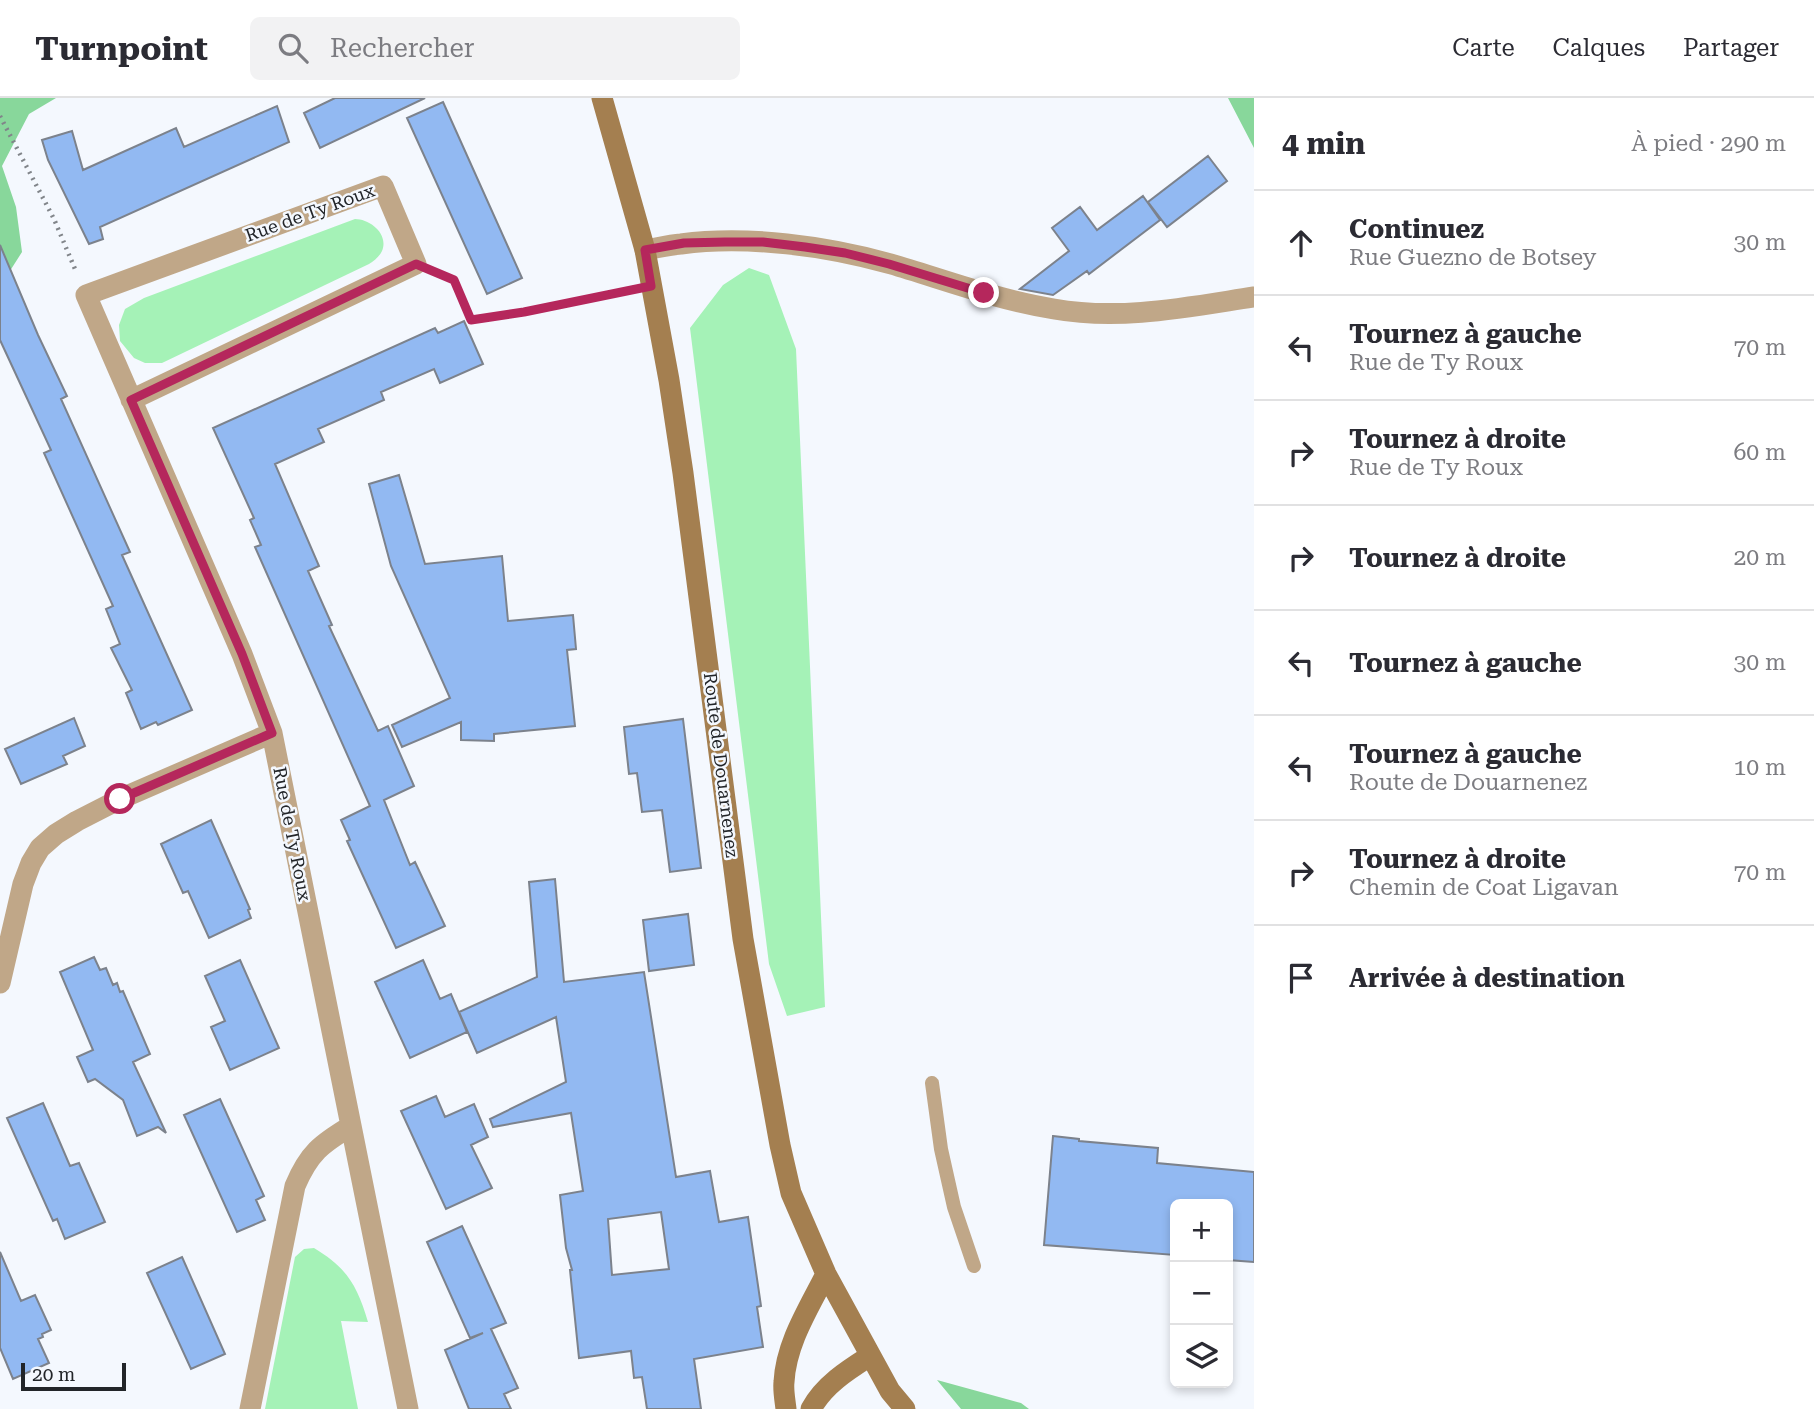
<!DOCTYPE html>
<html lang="fr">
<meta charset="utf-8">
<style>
body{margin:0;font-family:"Roboto Serif",serif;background:#f2f2f3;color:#2b2b33}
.controls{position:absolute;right:21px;bottom:21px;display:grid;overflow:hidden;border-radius:10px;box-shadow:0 4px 10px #0003}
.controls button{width:63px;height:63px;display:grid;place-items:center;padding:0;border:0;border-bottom:2px solid #e1e1e2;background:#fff;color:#2b2b33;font:35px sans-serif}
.scale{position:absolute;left:21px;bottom:18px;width:105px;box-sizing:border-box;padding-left:7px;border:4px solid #222529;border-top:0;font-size:19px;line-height:24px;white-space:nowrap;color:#222529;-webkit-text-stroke:5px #f4f8fe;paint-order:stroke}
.stop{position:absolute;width:21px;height:21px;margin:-16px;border:5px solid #b5275c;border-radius:50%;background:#fff}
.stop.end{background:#b5275c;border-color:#fff;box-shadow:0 2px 7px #0008}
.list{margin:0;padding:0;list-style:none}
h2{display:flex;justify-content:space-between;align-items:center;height:91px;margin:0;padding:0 28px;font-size:30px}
h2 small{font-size:23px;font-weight:400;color:#7c7c81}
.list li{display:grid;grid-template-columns:46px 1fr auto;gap:21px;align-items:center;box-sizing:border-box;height:105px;padding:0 28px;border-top:2px solid #e1e1e2}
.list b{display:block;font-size:26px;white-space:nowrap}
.list p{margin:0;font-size:23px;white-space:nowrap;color:#7c7c81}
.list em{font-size:23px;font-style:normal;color:#7c7c81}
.icon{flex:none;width:38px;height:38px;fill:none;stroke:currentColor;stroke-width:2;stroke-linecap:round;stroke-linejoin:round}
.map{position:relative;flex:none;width:1254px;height:1311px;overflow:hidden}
header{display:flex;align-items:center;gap:42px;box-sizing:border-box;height:98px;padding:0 35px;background:#fff;border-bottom:2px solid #e1e1e2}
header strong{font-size:33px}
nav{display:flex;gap:38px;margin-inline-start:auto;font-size:24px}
.search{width:490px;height:63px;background:#f2f2f3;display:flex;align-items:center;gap:18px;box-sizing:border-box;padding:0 24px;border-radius:10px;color:#7c7c81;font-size:26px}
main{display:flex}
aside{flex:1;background:#fff}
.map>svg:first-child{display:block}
</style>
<header>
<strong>Turnpoint</strong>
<div class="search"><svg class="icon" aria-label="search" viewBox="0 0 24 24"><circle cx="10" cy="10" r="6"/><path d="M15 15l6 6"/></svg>Rechercher</div>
<nav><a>Carte</a><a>Calques</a><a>Partager</a></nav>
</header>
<main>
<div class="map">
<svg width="1254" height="1311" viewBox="0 0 1254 1311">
<rect width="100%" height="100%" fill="#f4f8fe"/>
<path fill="#a5f2b7" d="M355,121C370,121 389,136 382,153C379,159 374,163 369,166L162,265H145L134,260L120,243L119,227L125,211L144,200Z
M749,170L769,177L796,251L825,909L787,918L769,866L690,230L723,187Z
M314,1150C347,1170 357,1187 368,1224L341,1223L358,1311H265L295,1159L304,1151Z"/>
<path fill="#88d79b" d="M0,0H56L29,16L2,68L16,109L22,154L8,176L0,179Z
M1228,0H1254V50Z
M937,1282L1021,1305L1029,1311H961Z"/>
<path fill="#92b9f2" stroke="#7c828c" stroke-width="2" fill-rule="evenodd" d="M335,0H425L320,50L304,15Z
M443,4L522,180L487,196L407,20Z
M277,8L289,44L100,129L103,141L89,146L48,62L42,42L72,33L83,72L176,30L184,49Z
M1208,58L1227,83L1167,129L1148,104Z
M1143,98L1160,122L1089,176L1087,173L1053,197L1020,191L1069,153L1052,130L1080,109L1097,132Z
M0,147L38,237L67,298L61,301L130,454L122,457L192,612L158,627L156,624L141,631L126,595L132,592L111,550L120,546L106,511L113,508L44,355L51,352L0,242Z
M464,223L483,266L440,285L434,271L381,294L384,302L318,331L324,344L275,366L319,468L308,473L332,527L329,528L378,633L388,628L414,688L384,702L410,767L415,764L445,828L396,850L347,743L350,742L341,722L370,708L255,449L261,447L250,422L254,420L213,330L435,230L438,235Z
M399,377L425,466L502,458L508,523L573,517L576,551L567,552L575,628L494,636V643L461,642V624L402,649L392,627L450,600L391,468L369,386Z
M74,620L85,648L63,658L67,666L21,686L5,651Z
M683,621L701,770L670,774L662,712L642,714L637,675L629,676L624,629Z
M211,722L250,811L248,812L251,820L209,840L188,793L183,795L161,746Z
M555,781L564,884L644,874L676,1079L710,1073L719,1124L748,1119L761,1208L757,1209L763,1249L694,1261L701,1311H647L642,1279L634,1280L631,1253L579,1260L570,1172H572L566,1150L560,1097L583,1093L571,1015L493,1029L490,1021L566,984L556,919L477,955L459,914L537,879L529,784ZM661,1114L669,1171L612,1177L608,1121Z
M688,816L694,867L649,873L643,822Z
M94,859L100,872L106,870L113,887L117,885L120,894L123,893L150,956L133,964L166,1035L158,1029L137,1038L123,1002L95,981L88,984L77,959L93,952L60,874Z
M240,862L279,950L230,972L211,929L225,923L205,878Z
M423,862L440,901L451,896L467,934L410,960L375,884Z
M436,998L445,1019L474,1006L488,1039L471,1047L492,1090L446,1111L401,1013Z
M220,1001L264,1098L256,1102L265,1122L237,1134L184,1017Z
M43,1005L70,1068L79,1065L105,1124L65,1141L57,1121L53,1123L7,1020Z
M1053,1038L1079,1041V1043L1158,1050L1157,1065L1254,1074V1164L1228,1162V1106H1175V1157L1044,1147Z
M462,1128L506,1225L491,1231L518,1290L504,1296L511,1311H469L445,1252L483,1235L470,1240L427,1144Z
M0,1154L21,1203L35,1197L51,1232L42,1236L43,1239L38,1241L49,1265L13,1281L0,1250Z
M182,1159L225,1256L191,1271L147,1175Z"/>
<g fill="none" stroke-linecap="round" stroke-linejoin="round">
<path stroke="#81858a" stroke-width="4.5" stroke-dasharray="2 5" stroke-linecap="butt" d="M0,18L54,121L75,171
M442,177L454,182L471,222L524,214L624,193"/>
<path stroke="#c0a788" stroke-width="14" d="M932,985L941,1051L954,1109L974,1168"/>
<path stroke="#c0a788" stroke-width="21" d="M645,152C657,150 669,147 681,146C747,137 827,148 891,166C945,182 998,202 1054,211C1121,223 1188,209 1254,199
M131,302L416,166L383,88L86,197L242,556L272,635L408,1311
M0,885L23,786L31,765L40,750L56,736L77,723L120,701L272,635
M250,1311L295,1088C309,1055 321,1046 351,1028"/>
<path stroke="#a47f50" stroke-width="21" d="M602,0L645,152L669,282L683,375L743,841L780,1047L791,1095L826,1176L890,1293L905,1311
M786,1311C785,1302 783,1292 784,1284C786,1245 809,1210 826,1176
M811,1311C824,1287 848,1272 870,1258"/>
</g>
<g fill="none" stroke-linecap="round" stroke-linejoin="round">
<path stroke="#b5275c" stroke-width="9" d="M120,701L272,635L242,556L131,302L416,166L454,182L471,222L524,214L651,188L645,152L684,145L725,144H763L805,149L845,155L889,166L984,195"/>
</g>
<g text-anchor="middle" stroke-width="5" stroke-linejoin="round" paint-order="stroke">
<g font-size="18" fill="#222529" stroke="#f4f8fe">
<text transform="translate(310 115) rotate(-20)" y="6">Rue de Ty Roux</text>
<text transform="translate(721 667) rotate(83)" y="6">Route de Douarnenez</text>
<text transform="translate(292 736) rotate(79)" y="6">Rue de Ty Roux</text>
</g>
</g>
</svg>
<div class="controls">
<button>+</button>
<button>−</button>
<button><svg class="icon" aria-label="layers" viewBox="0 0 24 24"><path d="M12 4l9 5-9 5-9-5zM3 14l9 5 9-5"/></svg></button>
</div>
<div class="scale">20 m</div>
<div class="stop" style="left:120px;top:701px"></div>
<div class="stop end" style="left:984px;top:195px"></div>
</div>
<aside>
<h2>4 min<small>À pied · 290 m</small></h2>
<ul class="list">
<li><svg class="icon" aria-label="ahead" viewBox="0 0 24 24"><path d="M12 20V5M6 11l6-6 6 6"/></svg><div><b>Continuez</b><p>Rue Guezno de Botsey</p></div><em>30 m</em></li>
<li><svg class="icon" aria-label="left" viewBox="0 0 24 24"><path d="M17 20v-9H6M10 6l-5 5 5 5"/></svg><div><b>Tournez à gauche</b><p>Rue de Ty Roux</p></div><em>70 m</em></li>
<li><svg class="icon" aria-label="right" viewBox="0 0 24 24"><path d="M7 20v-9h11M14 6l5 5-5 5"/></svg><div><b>Tournez à droite</b><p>Rue de Ty Roux</p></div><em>60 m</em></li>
<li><svg class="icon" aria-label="right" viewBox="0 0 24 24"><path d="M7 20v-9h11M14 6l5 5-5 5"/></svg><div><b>Tournez à droite</b></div><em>20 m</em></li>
<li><svg class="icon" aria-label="left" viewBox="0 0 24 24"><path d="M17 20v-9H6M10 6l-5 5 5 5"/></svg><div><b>Tournez à gauche</b></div><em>30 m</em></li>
<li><svg class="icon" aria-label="left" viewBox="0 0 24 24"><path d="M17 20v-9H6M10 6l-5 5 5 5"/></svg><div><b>Tournez à gauche</b><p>Route de Douarnenez</p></div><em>10 m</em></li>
<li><svg class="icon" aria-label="right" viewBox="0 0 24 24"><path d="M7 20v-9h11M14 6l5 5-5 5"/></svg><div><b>Tournez à droite</b><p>Chemin de Coat Ligavan</p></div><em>70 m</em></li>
<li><svg class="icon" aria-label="arrive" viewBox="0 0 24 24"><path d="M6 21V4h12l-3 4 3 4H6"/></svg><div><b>Arrivée à destination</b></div></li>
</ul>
</aside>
</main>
